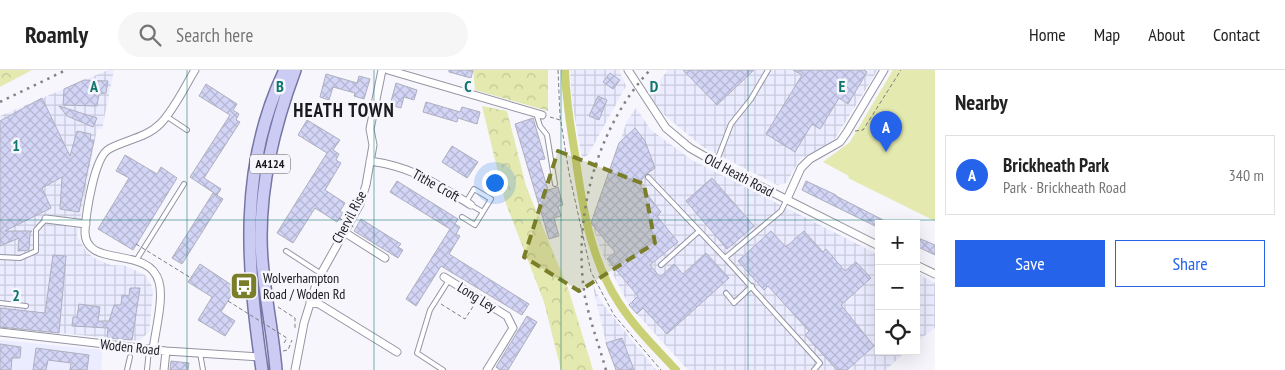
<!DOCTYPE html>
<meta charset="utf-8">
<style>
body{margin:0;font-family:"PT Sans Narrow",sans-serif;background:#f6f6f6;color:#222}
.controls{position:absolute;right:15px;bottom:15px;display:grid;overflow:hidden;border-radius:0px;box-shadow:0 5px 20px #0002}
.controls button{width:45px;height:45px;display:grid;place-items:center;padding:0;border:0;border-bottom:1px solid #e0e0e0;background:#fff;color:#222;font:25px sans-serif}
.you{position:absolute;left:494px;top:112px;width:18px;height:18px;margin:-12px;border:4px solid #fff;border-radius:50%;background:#1a73e8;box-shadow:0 0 0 8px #1a73e833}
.badge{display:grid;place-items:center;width:32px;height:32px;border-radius:50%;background:#2563eb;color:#fff;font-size:16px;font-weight:700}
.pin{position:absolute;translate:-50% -41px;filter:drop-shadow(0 1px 2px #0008)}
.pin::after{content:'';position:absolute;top:26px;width:18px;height:15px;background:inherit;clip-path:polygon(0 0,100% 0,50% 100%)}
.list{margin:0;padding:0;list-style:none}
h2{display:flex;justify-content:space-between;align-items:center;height:65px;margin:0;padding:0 20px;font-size:21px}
h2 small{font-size:16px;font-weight:400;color:#767676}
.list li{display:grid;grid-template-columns:32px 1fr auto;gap:15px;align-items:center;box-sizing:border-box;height:80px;margin:0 10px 10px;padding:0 10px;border:1px solid #e0e0e0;border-radius:0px}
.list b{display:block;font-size:19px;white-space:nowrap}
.list p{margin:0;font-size:16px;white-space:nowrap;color:#767676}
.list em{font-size:16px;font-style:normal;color:#767676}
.actions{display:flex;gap:10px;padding:15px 20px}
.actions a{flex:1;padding:11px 0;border:1px solid #2563eb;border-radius:0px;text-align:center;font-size:18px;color:#2563eb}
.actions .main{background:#2563eb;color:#fff}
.icon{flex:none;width:28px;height:28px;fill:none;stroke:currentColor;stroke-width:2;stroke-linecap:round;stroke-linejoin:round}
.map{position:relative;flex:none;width:935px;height:300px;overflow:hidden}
header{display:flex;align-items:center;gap:30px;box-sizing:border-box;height:70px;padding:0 25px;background:#fff;border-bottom:1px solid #e0e0e0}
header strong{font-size:24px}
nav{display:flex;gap:28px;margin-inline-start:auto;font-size:18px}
.search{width:350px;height:45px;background:#f6f6f6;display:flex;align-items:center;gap:12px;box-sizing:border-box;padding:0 18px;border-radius:28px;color:#767676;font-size:19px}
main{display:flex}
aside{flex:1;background:#fff}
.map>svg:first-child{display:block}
</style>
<header>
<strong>Roamly</strong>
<div class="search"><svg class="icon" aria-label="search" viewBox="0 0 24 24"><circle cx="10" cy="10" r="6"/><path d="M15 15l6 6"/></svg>Search here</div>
<nav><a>Home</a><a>Map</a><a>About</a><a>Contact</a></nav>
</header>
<main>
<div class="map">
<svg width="935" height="300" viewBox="0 0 935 300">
<defs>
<pattern id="industrial-grid" width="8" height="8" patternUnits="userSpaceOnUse" patternTransform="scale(1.25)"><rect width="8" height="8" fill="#ebecff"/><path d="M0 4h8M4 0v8" fill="none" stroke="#c9cada"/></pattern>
<pattern id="forest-crowns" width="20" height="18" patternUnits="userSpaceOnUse" patternTransform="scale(1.25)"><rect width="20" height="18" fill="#e4e9af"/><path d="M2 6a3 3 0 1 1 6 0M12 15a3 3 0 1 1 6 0" fill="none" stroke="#c3c796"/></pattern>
<pattern id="building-cross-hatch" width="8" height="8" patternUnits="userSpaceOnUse" patternTransform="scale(1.25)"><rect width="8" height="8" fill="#d3d5f6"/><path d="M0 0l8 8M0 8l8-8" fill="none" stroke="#b5b6d2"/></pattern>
</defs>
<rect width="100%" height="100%" fill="#f6f6fc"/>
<path fill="#ebecff" d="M0,270L103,280L101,300H0Z"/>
<path fill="url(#industrial-grid)" d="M108,0H114L102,59H97L77,166L86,181L94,188L111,195L126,196L145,205L151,214L153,222L149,262L139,271L0,257V46Z
M570,0H619L626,16L588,85L582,88L572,31Z
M668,0H877V1L834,70L800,89L786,113L777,115L703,77L663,44L649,24Z
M636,38L651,60L692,90L879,185V281H906L886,300H688L629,235L603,185L591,153L627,51Z
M916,203L935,213V258L916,272Z
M592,213L602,233L656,300H616L606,273Z"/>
<path fill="#e4e9af" d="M893,0H935V151L848,108L849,106L823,92L850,72Z"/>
<path fill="url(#forest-crowns)" d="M0,0H32L0,17Z
M473,0H548V41L475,20Z
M482,36L507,41L526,116L569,221L593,300H561L544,232L505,131Z"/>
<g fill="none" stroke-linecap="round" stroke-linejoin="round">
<path stroke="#c9d075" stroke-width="8" d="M565,0C566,29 570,55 575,84C582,134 590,189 619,233C635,258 656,278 676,300"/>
</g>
<path fill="url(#building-cross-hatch)" stroke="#aeafbe" d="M449,0H473L471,8L449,2Z
M683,0H754L717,35Z
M793,0H864L867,2L848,34L839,28L820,59L812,54L795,82L766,64L802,5Z
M610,3L620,10L613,19L603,12Z
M326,4L357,13L359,6L370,9L364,29L354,26L355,23L333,17L329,30L320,27Z
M84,10L108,11L106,23L99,24L97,36L63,35L64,19Z
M396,13L417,20L414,30L404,27L401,38L390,35Z
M206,14L237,34L233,40L239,44L236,50L240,52L204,108L221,119L217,125L190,107L230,45L199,26Z
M598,26L607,30L599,50L589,46Z
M42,28L70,86L77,61L91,64L90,70H94L79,142L60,139L62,107L42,118L51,138L5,161H32L30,163L29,180L18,181L19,168L0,176V51Z
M426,32L460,42L462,37L480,42L477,54L458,48L457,52L423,42Z
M59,36L97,48L93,57L67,46Z
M533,48L545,89L539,90L548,120L558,117L563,135L558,136L561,146L554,148L559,166L549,169L515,54Z
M307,50L340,70L333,80L339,84L336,90L341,93L325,120L345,133L340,141L343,143L337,152L315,138L293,173L277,163L327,83L298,65Z
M635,58L645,71L655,98L645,105L639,114L661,142L657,146L678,172L650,195L660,207L674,194L683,204L706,183L729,208L667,264L643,238L637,244L629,235L638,226L607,189L615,182L591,153L619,73Z
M452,76L478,92L467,108L442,92Z
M125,85L157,104L161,97L177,108L133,180L98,159L129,108L116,101Z
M712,108L754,156L727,179L686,131Z
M397,111L458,149L455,154L460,157L456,164L460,166L449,184L529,234L522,245L441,196L416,236L406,229L450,159L390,122Z
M806,111L836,125V126L891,154H879L877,157L816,127L802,120Z
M213,123L223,129L182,194L172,188Z
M361,149L401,174L398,177L403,180L398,188L354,161Z
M771,161L786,177L804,161L823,182L826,179L845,201L856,192L871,208L841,235L874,276L847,300H837L805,265L809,261L768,216L764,220L738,191Z
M916,167L935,175V185L916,176Z
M53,185L66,186L59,263L0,257V238L45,243Z
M200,194L236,218L221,242L235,251L225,266L198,250L212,227L188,212Z
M130,218H140L132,270L107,268L108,258L72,256L73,247H77L79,234L100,237L98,251H109L114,235H121L122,225L129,226Z
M527,246L537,252L508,300H500L496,297Z
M622,268L634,300H616L606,273Z
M0,274L21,277L20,288H12L11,300H0Z
M36,278L89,285L87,300H70L71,293L48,290L46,300H33Z
M171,291L189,293L188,300H170Z"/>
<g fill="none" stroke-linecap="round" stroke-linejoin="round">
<g stroke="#9494a3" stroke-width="6">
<path id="service" d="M536,43L540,56L547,65L555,114
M166,46L187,60
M716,93L731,54L751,29L768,0
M648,107L725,188L781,141L787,129
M466,132L474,119L491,129L483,142
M462,147L475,155L483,142L471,135
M286,181L320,203
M0,187L20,188L36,181V160L46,149
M725,188L820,293L814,300
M137,189L184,114
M661,195L698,162
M726,223L734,233L752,216
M0,233L26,236
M200,283L203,300
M127,300L130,287
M147,300L149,279
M443,300L417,283L430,240L449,210"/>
</g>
<g stroke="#9494a3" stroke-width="9">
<path id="minor" d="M388,0L542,45
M628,0L666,58L690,78L734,103L879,176
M370,91C413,97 435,113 471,135
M787,129L801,98L810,89L840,72L847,62L884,0
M46,149L86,154
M344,162L385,188
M916,195L935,204
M444,207L507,246L513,258L487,300
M310,232L319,234L397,282
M0,262L166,281L260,287
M153,280C155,262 164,229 159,212C149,174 84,200 85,161C86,144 94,87 109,79C125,70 146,68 160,54C174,40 184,18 195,0
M164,300L166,281
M295,300L304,253L317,211L360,134L366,115L373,75L370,59L382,0"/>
</g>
<g stroke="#7676a5" stroke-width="14">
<path id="primary" d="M262,300C247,197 238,97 285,0
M276,300C273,263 265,227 262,190C257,127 273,59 295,0"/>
</g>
<path stroke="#7e7e83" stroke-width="1" stroke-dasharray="4 2.5" stroke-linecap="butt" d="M558,0L560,46L569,103L591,202L614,245L661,300
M550,47L560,50
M855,61L863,60L901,0
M275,214L309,211
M441,234L465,249L474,235
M278,237L295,248V259
M284,273L287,268
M283,281L288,280L292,270"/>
<use href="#service" stroke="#fff" stroke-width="4"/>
<use href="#minor" stroke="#fff" stroke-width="7"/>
<use href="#primary" stroke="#cbcbf4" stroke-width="11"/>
<path stroke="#818186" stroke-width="2.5" stroke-dasharray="2.5 5" stroke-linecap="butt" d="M0,32L66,0
M606,300C599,275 590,252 585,227C572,149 596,58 650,0"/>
<path stroke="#7e7e83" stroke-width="1" stroke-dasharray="4 2.5" stroke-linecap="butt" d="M339,148L355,158
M136,174L191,208
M228,231L287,268"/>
</g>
<path fill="#7a7e28" fill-opacity="0.2" stroke="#7a7e28" stroke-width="4" stroke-dasharray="10 6" stroke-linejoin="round" d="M558,81L644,114L655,173L579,221L524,187Z"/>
<path fill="none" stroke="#0f766e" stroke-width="1" stroke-opacity="0.55" d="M187,0V300M374,0V300M561,0V300M748,0V300M0,150H935"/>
<defs>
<g id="bus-square" transform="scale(1.4375)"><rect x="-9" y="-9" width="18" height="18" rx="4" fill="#7a7e28" stroke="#f6f6fc"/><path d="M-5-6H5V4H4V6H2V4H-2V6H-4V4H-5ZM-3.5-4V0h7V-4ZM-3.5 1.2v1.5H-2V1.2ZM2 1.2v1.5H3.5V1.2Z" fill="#fff"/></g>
</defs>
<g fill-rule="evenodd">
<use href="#bus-square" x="244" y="216"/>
</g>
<g text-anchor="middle" stroke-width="5" stroke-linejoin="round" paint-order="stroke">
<rect fill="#f6f6fc" stroke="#5b5b61" stroke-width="1" x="250" y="84.5" width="40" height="19" rx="4"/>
<g font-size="12" font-weight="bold" fill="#19191e">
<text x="270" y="98">A4124</text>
</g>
<g font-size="14" fill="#19191e" stroke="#f6f6fc">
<text transform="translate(739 105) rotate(28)" y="5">Old Heath Road</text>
<text transform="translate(436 115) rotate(29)" y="5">Tithe Croft</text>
<text transform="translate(349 147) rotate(-62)" y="5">Chervil Rise</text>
<text transform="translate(477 227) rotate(32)" y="5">Long Ley</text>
<text transform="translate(130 277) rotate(6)" y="5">Woden Road</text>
</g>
<g font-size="14" fill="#19191e" stroke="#f6f6fc" text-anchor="start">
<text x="263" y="213">Wolverhampton<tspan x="263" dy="16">Road / Woden Rd</tspan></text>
</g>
<g font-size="19" font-weight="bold" letter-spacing="1" fill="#19191e" stroke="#f6f6fc">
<text x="344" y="47">HEATH TOWN</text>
</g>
</g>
<g font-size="16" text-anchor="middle" font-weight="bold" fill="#0f766e" stroke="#f6f6fc" stroke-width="5" stroke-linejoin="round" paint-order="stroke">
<text x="94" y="22">A</text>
<text x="280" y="22">B</text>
<text x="468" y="22">C</text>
<text x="654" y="22">D</text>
<text x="842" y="22">E</text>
<text x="16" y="81">1</text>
<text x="16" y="231">2</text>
</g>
</svg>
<div class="controls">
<button>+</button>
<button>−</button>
<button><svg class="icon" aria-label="locate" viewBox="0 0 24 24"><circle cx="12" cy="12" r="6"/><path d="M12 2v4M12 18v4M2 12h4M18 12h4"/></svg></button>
</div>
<div class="you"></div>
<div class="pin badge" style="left:886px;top:82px">A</div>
</div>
<aside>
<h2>Nearby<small></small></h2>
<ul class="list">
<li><span class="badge">A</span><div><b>Brickheath Park</b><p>Park · Brickheath Road</p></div><em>340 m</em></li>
</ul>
<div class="actions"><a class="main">Save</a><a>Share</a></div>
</aside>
</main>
